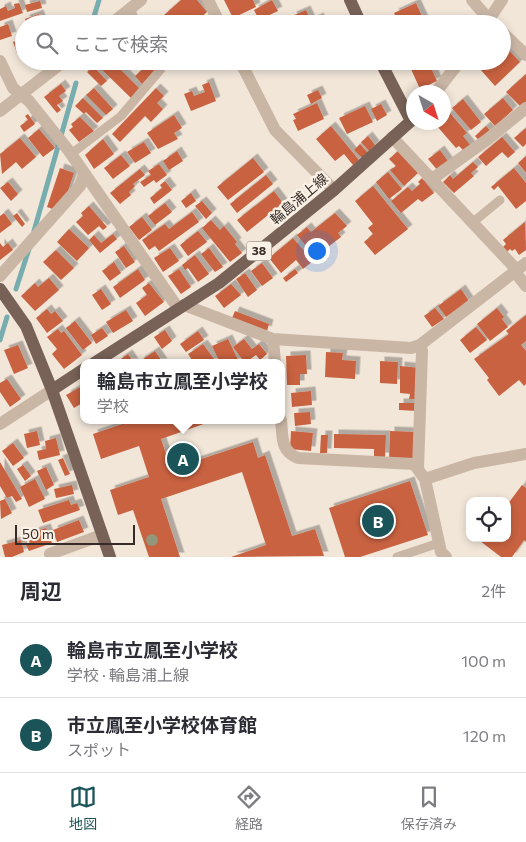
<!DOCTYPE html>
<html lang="ja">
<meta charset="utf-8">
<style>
body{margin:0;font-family:Commissioner,"Noto Sans JP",sans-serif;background:#f2f2f3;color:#2b2b33}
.controls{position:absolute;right:15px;bottom:15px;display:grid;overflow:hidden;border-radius:10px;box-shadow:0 2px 8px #0003}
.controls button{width:45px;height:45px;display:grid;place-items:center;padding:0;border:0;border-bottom:1px solid #e1e1e2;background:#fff;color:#2b2b33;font:25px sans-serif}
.compass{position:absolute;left:406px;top:85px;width:45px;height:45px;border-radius:50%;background:#fff;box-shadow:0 2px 8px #0003;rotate:141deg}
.scale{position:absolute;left:15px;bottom:12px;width:120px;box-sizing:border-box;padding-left:5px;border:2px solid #362b27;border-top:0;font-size:14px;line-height:18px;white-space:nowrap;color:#362b27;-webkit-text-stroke:4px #faf1e6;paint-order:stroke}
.you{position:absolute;left:316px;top:250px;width:18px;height:18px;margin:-12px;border:4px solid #fff;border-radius:50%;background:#1a73e8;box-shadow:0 0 0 8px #1a73e833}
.badge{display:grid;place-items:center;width:32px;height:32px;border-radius:50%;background:#1b5458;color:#fff;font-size:16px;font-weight:700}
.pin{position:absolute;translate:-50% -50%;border:2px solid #fff;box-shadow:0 1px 5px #0006}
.popup{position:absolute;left:80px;top:359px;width:205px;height:65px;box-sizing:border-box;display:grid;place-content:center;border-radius:10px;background:#fff;filter:drop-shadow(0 1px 4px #0005);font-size:16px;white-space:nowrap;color:#7c7c81}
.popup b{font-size:19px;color:#2b2b33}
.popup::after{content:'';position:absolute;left:50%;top:100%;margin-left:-10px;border:10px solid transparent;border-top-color:#fff}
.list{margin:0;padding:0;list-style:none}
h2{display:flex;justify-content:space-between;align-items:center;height:65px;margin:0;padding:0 20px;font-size:21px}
h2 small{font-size:16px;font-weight:400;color:#7c7c81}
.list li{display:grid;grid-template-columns:32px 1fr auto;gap:15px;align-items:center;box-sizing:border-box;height:75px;padding:0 20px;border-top:1px solid #e1e1e2}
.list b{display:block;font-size:19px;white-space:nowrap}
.list p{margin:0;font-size:16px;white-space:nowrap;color:#7c7c81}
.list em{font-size:16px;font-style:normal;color:#7c7c81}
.icon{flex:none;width:28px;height:28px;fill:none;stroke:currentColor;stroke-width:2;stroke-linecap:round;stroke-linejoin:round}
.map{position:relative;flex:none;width:526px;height:557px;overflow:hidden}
.search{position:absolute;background:#fff;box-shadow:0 2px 8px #0003;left:15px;right:15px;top:15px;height:55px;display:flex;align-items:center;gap:12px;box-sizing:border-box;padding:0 18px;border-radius:28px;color:#7c7c81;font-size:19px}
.sheet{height:215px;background:#fff}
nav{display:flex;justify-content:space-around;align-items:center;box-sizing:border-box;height:70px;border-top:1px solid #e1e1e2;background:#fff;font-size:14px;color:#7c7c81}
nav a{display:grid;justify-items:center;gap:2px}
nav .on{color:#1b5458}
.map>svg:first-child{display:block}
</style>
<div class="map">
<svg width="526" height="557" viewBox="0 0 526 557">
<defs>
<filter id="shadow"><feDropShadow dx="4.5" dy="-4.5" stdDeviation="0" flood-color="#0004"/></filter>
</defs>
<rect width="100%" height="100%" fill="#f2e6d9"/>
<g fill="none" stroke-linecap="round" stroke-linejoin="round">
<path stroke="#78adaf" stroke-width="5" d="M92,23L99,0
M34,231L76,83
M16,289L29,249
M0,340L7,317"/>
</g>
<path fill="#c86241" filter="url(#shadow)" d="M181,0H197L207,12L193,24H171L164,15Z
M224,0H253L256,7L233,18Z
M272,0L278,11L259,20L254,10Z
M40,1L42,8L27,12L25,5Z
M19,3L23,13L0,21V9L6,6L8,11L15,8L14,4Z
M416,3L425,23L399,24L394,13Z
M306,10L311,21L319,17L322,24H296L292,16Z
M39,14L42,22L27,24L25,19Z
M8,24L12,36L0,40V27Z
M24,38V50L17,53L13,42Z
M504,45L520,62L495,86L479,68L486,61H502Z
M93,61H112L140,89L131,98Z
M117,61H148L139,70L132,63L125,70Z
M303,61H325L308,70Z
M423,61H428L437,81L420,89L410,67Z
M436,61H447L449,66L440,70Z
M149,63L156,71L142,84L135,76Z
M93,66L107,81L101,86L87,72Z
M526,74V102L521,107L506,92Z
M209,82L216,101L191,111L184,94L192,91L194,96L205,92L202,85Z
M61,84L66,91L59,96L63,101L57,105L61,110L57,113L44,97Z
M94,88L113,109L106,115L86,95Z
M156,88L164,96L157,103L163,109L151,122L145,116L120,142L112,134Z
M318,90L322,98L311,104L307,95Z
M83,98L103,118L97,123L86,112L84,114L75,106Z
M503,98L513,110L495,126L484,114Z
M463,99L481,122L471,130L452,108Z
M317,103L324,119L298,131L293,120L296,119L293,114Z
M381,104L387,115L377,121L371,109Z
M365,106L373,122L347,134L339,118Z
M450,113L467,133L463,136L472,147L465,152L459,146L456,148L436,125L444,122V119Z
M28,114L35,124L24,132L20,126L28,120L25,116Z
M174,115L182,128L174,133L178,139L158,149L147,133Z
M80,117L94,131L79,142L69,130L73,127L71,124Z
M331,126L359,160L353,165L344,154L335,161L316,139Z
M486,126L492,133L481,143L475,136Z
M526,128V144L523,147L514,138Z
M39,129L55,148L43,157L28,138Z
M368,136L375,145L369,151L361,142Z
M502,137L515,152L508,158L502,152L486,166L478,157Z
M20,138L36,157L22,169L16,162L2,174L0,154Z
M103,139L114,154L94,169L85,155Z
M144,142L151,153L135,163L127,152Z
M360,144L368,153L362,158L354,150Z
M440,150L450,164L439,172L428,159Z
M177,151L183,161L169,170L163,161Z
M398,151L418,173L404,186L390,170L396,166L389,159Z
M121,155L130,166L113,179L104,168Z
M526,156V173L518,163Z
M253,158L264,172L228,200L217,187Z
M473,162L478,167L471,173L474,176L454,193L443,182L450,175L453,179Z
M159,164L167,175L156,183L154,180L144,187L140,182L151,175L148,171Z
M60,168L74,173L66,197L58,211L47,207Z
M514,168L526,183V201L516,209L498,186L494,190L491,187Z
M140,169L145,175L133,184L135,186L129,192L131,195L120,204L110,193Z
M388,172L402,189L389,199L376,182Z
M266,175L273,184L237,213L230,204Z
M422,178L434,193L422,202L418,199L401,213L391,201L408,187L412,191L420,184L418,182Z
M165,181L172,190L154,204L150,198L162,188L160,185Z
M8,182L18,194L11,201L0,188Z
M373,186L408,229L375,255L364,242L373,234L368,228L373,224L355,201Z
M274,191L283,203L247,232L237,220Z
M191,193L196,201L186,208L181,201Z
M202,201L212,213L206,219L195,206Z
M165,203L172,212L155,225L148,216Z
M89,206L107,227L103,230L99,226L88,235L76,222L83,216L81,213Z
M192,212L199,222L159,251L155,246L149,250L142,240L165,224L169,229Z
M4,213L12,224L0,233V216Z
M17,213L25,224L22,227L13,216Z
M335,213L347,226L338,233L341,237L315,257L297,235L307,227L311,232Z
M142,217L152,230L139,240L129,227Z
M211,220L220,230L224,226L237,242L235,244L242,253L230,262L202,228Z
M525,222L526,250L519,255L515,249L512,251L510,249L507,252L503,247L506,244L503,240Z
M69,229L89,248L77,261L57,242Z
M198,231L207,242L188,256L180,245Z
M113,234L117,239L100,253L89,240L94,235L101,243Z
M293,238L313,261L303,269L296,260L281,273L269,258Z
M0,243L3,247L8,243L13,250L0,260Z
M124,246L135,262L126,268L115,252Z
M170,248L179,261L163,272L154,258Z
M209,248L223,267L215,272L201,254Z
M56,250L74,268L61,280L43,262Z
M195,255L209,274L198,282L188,268L185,270L182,265Z
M114,262L121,273L110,281L102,271Z
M262,263L273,278L262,286L251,271Z
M138,269L145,280L120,298L113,287Z
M179,269L191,287L181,294L168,276Z
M295,269L298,273L286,282L283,278Z
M245,273L257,290L248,297L236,279Z
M49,278L59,290L35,311L21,296L35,283L38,287Z
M149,283L164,302L145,316L136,303L147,295L142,288Z
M231,284L241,295L224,308L215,296Z
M101,289L111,304L102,310L92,295Z
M461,289L469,301L446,317L438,306Z
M435,308L444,319L432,327L424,316Z
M497,308L504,317L502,319L508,327L490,341L477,324Z
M47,309L51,314L55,311L63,321L47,333L36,318Z
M126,310L133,321L113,333L106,322Z
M235,311L269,324L267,331L232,318Z
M526,315V341L521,345L526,351V384L524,386L519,380L499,396L487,380L489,378L474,359L509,334L506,331Z
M75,321L92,343L83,350L66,328Z
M476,327L487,340L470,353L460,340Z
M102,328L108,336L96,344L91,335Z
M58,329L61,333L64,331L82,355L64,369L52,354L57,349L47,337Z
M165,330L172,341L162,349L154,337Z
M198,331L204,340L186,352L180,344Z
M228,339L239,362L236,363H220L212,346Z
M244,339L252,349L259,344L267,354L260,360L256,355L245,363L233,347Z
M203,344L217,363H194L188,354Z
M18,345L28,368L14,374L4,350Z
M155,351L163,363H140V361Z
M326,352L343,353L342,360L356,361L355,379L325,377Z
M128,354L134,363H119L118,361Z
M306,355L307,374H300V385H287L286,356Z
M380,361L398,362L397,384L380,383Z
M400,366L420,368L417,399H409L410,394L400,393Z
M7,379L21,399L10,407L0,392V383Z
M84,385V402L74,408L66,395Z
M311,391L312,405L292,407L291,393Z
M399,403H417V411L399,410Z
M310,412L311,424L295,426L294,413Z
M134,420H215L161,439L171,469L253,442L258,458L265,455L292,536L315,529L324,556L231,557L266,545L242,472L161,499L180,557H149L133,510L118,515L110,490L149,477L139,446L101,459L93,434Z
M37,431L40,445L27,448L24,434Z
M291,431L313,433L311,451L290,449Z
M390,431L416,432L415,461L389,460Z
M334,434L386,435L385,457H374V449L334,448Z
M321,435H328L327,453H320Z
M56,438L60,455L39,460L37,451L46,449L45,441Z
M13,443L24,458L13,466L2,451Z
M63,458L70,474L65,476L58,460Z
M0,462L22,499L16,502L12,496L7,498L0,486Z
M23,465L31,476L25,481L17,469Z
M46,467L54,485L46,490L37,471Z
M35,479L45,499L29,507L20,487Z
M410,481L428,535L360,557H345L329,508Z
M72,485L74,494L56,498L54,489Z
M522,485L526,488V542L524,540L512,557H501L480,541L482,538H507V505Z
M5,499L12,513L1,519L0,501Z
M69,500L71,505L77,503L80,510L43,523L38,510Z
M79,520L84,532L57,542L53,530Z
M46,528L52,543L29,551L26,545L30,544L29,541L36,538L34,532Z
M21,540L24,552L12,557H5L2,545Z"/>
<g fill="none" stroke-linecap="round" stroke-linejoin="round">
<path stroke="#cab6a5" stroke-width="9" d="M130,9L137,24
M71,154L121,116L161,69L157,61
M472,223L500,200
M397,557L439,543"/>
<path stroke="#cab6a5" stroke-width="12" d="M208,0L220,24
M472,0L493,24
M486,24L502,0
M502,32L526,55
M0,61L13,88L29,101L69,151L178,308
M240,61L275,130L334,190
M436,92L460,61
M392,137L517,270
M432,179L488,139L526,108
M515,272L526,286
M0,276L80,186L84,174
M184,305L273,339L411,348L420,345L526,263
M273,339L275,363
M281,420C283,437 280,451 298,458L414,464L425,479L441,552L446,557
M0,424L52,390
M418,469L422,351L420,345
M425,479L474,463L526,454
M50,554L102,535"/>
<path stroke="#cab6a5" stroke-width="12" d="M111,24L141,0
M0,111L64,61"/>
<path stroke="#786257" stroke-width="12" d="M350,0L361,24
M0,289L26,326L52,390L110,557
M94,363L219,283L334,190L411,121L380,61
M52,390L84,369"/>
</g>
<circle fill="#939679" cx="152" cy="540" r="6"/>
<g text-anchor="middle" stroke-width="5" stroke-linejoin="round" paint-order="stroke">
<rect fill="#faf1e6" stroke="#716660" stroke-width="1" x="246.5" y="241.5" width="25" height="19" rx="4"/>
<g font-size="12" font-weight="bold" fill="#362b27">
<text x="259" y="255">38</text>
</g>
<g font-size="14" fill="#362b27" stroke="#faf1e6">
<text transform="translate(299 199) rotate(-40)" y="5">輪島浦上線</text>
</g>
</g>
</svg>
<div class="controls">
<button><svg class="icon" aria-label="locate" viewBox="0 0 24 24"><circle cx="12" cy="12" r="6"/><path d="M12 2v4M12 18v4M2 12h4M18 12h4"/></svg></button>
</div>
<svg class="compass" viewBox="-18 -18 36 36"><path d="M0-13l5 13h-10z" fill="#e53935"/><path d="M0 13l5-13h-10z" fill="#7c7c81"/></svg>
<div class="scale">50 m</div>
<div class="you"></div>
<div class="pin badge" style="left:183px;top:459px">A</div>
<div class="popup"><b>輪島市立鳳至小学校</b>学校</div>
<div class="pin badge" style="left:378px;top:521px">B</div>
<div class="search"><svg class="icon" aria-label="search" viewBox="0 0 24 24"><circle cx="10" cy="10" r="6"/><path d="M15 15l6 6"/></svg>ここで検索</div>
</div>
<section class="sheet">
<h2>周辺<small>2件</small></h2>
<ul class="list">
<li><span class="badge">A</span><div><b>輪島市立鳳至小学校</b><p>学校 · 輪島浦上線</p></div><em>100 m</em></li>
<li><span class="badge">B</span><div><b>市立鳳至小学校体育館</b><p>スポット</p></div><em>120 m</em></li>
</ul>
</section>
<nav>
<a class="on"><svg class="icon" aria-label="map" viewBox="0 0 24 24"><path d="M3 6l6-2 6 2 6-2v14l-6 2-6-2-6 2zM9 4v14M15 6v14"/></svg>地図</a>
<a><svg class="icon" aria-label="directions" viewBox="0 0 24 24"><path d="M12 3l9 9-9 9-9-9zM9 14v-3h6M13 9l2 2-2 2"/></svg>経路</a>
<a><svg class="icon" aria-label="saved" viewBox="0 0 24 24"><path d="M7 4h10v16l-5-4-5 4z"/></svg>保存済み</a>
</nav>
